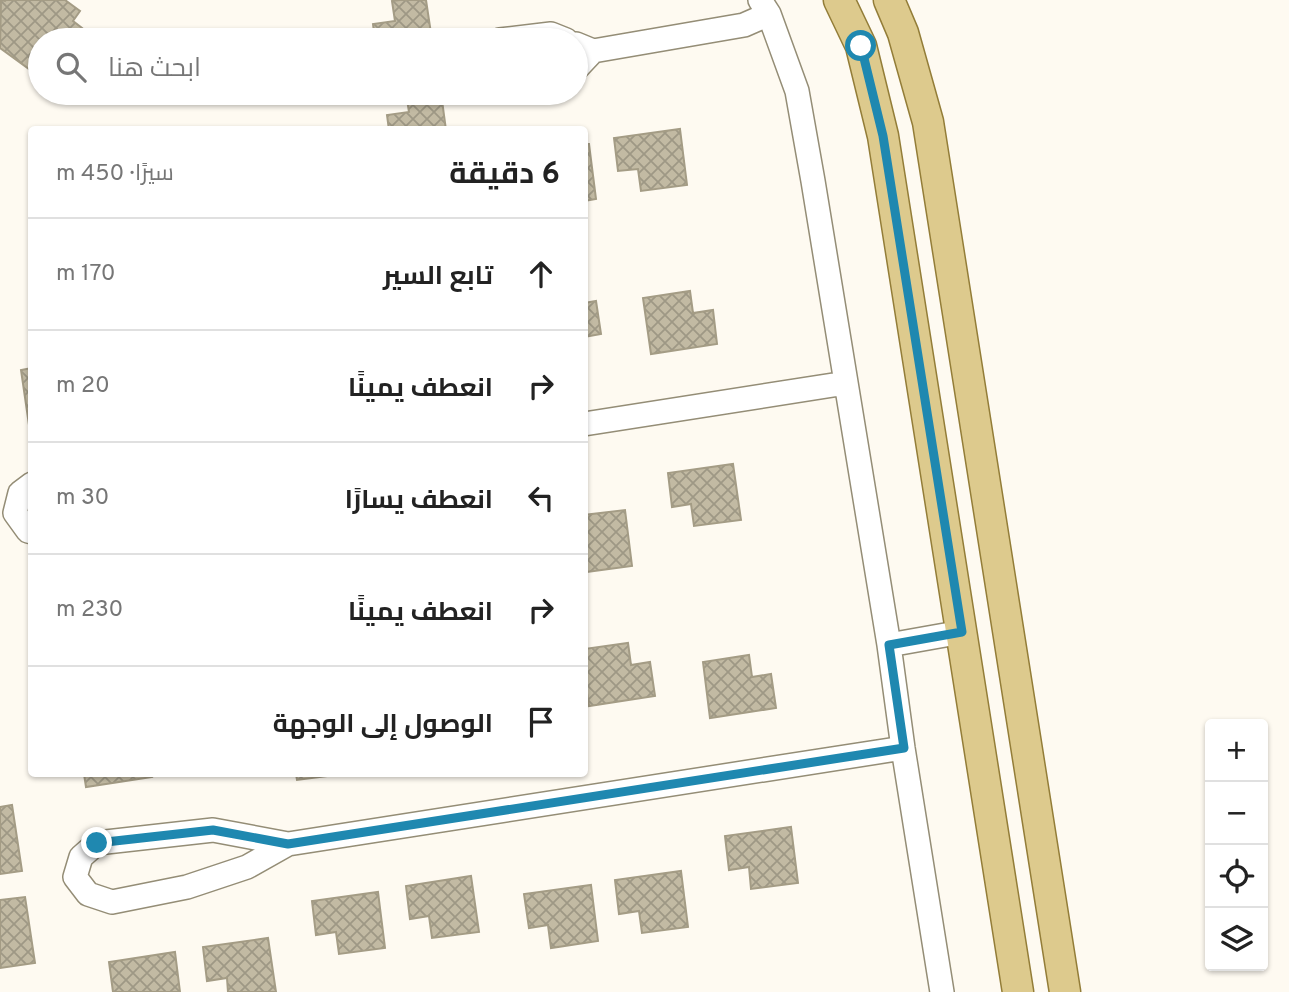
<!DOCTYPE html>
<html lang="ar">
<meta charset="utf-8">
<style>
body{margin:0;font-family:Overpass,Cairo,sans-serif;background:#f6f6f6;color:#222;direction:rtl}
.controls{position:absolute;right:21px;bottom:21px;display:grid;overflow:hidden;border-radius:7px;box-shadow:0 2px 5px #0004}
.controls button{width:63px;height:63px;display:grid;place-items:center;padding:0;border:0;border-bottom:2px solid #e0e0e0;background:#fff;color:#222;font:35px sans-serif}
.stop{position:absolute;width:21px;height:21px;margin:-16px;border:5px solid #1f88b0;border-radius:50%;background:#fff}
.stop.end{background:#1f88b0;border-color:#fff;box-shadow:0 2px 7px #0008}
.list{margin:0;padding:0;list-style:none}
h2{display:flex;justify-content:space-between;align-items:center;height:91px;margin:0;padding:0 28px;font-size:30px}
h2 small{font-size:23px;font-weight:400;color:#767676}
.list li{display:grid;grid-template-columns:46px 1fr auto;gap:21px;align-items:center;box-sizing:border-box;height:112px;padding:0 28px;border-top:2px solid #e0e0e0}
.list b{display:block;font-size:26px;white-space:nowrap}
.list em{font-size:23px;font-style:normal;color:#767676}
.icon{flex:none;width:38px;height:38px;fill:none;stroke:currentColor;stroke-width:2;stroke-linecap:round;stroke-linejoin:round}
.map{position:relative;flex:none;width:1289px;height:992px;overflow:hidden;direction:ltr}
.search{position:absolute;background:#fff;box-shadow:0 2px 5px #0004;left:28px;top:28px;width:560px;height:77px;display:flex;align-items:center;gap:18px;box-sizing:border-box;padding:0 24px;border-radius:38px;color:#767676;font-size:26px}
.panel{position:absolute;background:#fff;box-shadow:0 2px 5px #0004;left:28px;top:126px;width:560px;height:651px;border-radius:7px;direction:rtl}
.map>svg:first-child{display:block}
</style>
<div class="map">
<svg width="1289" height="992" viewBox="0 0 1289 992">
<defs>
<pattern id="building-cross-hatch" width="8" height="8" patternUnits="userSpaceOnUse" patternTransform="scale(1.75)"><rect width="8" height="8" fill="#c2baa3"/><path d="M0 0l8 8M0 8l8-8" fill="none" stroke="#9e9885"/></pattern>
</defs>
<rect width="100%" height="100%" fill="#fefaf1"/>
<path fill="url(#building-cross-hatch)" stroke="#a49c85" stroke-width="2" d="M1,0L5,1L6,0H65L80,11L73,21L82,28L73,40H40V63L36,60L29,69L0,48Z
M400,0H426L432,40H375L373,24L395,21L392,1Z
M406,93H441L446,130H389L387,115L409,112Z
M680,129L687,185L641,191L638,169L618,171L614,138Z
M584,144H589L596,199L584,201Z
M690,291L693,313L713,310L717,344L651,354L643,298Z
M596,301L601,334L584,337V303Z
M32,368V425H29L21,370Z
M733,464L741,520L694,526L691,504L672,507L668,473Z
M625,510L632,566L586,572L584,515Z
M628,643L631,665L650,662L655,696L589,706L584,674V649Z
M749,655L752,677L771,674L776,708L710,718L703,662Z
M84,774H151L152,777L86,787Z
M296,774H343L297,780Z
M12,805L22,871L0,874V807Z
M791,827L798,883L751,889L749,867L729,870L725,836Z
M681,871L688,927L642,933L639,911L619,914L615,880Z
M471,876L479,932L432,938L429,916L410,919L406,886Z
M591,885L598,941L551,948L548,925L529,928L524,894Z
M378,892L385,948L339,954L336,932L316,935L312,901Z
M25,897L35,963L0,968V900Z
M268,938L276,992H228L227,978L207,981L203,947Z
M175,952L180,992H113L109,962Z"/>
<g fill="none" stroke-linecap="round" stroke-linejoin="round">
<g stroke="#948d76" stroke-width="26">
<path id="minor" d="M760,0L769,14L797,91L813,181L889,645L903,748L942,992
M500,40L551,34L566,40
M576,44L593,51L744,25L769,14
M576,69L593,51
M584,424L846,383
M32,484L20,493L15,513L28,531L32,532
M889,645L962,632
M288,844L247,867L187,887L112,902L88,894L75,877L81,857L97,843L213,830L288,844L903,748"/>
</g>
<g stroke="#937d38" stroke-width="33">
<path id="major" d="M839,0L861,46L883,136L1018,992
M889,0L903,33L928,122L1065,992"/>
</g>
<use href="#minor" stroke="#fff" stroke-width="23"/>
<use href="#major" stroke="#ddca8d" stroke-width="30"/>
</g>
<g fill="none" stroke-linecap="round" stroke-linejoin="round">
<path stroke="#1f88b0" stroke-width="9" d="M97,843L213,830L288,844L904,748L889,645L962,632L883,136L861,46"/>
</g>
</svg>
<div class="controls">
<button>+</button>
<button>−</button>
<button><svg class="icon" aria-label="locate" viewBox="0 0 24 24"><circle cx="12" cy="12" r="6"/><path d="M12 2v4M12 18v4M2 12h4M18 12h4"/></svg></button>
<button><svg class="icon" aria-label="layers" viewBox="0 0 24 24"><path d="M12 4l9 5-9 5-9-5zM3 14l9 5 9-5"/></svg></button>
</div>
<div class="stop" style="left:861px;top:46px"></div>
<div class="stop end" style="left:97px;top:843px"></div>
<div class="search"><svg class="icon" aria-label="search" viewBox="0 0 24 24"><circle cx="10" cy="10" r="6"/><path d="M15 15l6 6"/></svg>ابحث هنا</div>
<section class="panel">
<h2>6 دقيقة<small>سيرًا · 450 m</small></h2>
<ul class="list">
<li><svg class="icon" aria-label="ahead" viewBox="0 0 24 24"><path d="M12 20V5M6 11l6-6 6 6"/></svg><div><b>تابع السير</b></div><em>170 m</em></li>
<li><svg class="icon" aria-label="right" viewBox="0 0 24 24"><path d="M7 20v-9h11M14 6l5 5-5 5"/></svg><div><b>انعطف يمينًا</b></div><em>20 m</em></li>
<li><svg class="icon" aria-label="left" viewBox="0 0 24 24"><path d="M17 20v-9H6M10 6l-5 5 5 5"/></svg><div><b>انعطف يسارًا</b></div><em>30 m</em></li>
<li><svg class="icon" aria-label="right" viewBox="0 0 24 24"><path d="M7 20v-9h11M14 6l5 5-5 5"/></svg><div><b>انعطف يمينًا</b></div><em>230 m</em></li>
<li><svg class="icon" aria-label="arrive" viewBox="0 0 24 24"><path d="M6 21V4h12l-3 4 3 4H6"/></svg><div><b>الوصول إلى الوجهة</b></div></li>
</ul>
</section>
</div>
